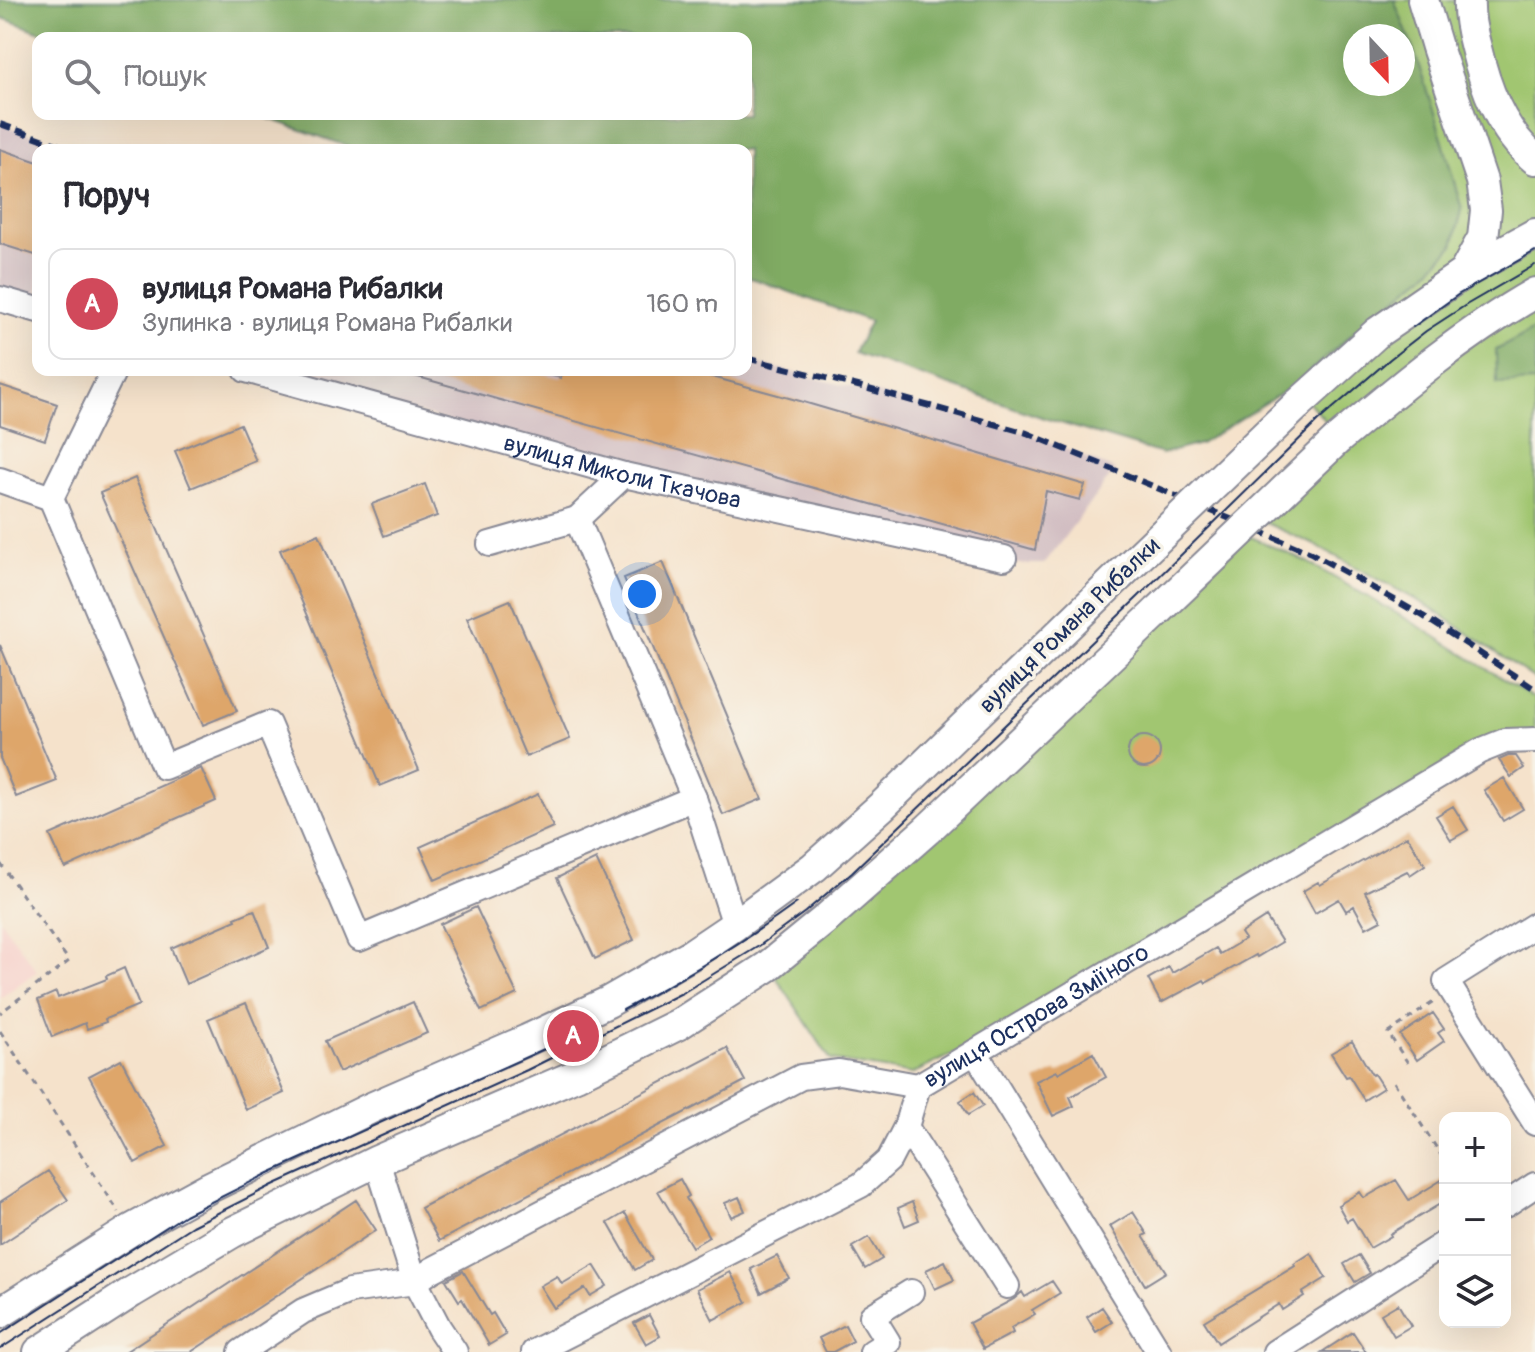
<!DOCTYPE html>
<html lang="uk">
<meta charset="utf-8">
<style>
body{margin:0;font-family:Pangolin,sans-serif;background:#f2f2f3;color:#2b2b33}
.controls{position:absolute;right:24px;bottom:24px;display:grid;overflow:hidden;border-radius:16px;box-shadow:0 8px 32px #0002}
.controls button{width:72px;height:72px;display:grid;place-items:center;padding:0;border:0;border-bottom:2px solid #e1e1e2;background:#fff;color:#2b2b33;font:40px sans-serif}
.compass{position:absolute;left:1343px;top:24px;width:72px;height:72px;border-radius:50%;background:#fff;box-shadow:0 8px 32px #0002;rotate:158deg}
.you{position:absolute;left:642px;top:594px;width:28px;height:28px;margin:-20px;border:6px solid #fff;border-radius:50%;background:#1a73e8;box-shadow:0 0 0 12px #1a73e833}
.badge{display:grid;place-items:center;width:52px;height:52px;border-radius:50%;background:#d1495b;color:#fff;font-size:26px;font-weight:700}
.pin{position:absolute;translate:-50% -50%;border:4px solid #fff;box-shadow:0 2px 8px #0006}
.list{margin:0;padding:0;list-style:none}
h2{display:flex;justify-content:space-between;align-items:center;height:104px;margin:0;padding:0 32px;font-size:34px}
h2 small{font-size:26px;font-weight:400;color:#7c7c81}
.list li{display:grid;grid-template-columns:52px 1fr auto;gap:24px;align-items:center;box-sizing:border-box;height:112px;margin:0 16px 16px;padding:0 16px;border:2px solid #e1e1e2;border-radius:16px}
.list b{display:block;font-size:30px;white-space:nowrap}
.list p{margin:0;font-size:26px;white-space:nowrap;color:#7c7c81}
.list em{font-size:26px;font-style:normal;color:#7c7c81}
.icon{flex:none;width:44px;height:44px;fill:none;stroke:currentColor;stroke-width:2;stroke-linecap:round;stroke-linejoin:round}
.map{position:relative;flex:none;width:1535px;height:1352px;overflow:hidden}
.search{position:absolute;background:#fff;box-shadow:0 8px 32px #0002;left:32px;top:32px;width:720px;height:88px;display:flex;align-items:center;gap:20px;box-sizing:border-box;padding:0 28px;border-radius:16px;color:#7c7c81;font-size:30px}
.panel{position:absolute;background:#fff;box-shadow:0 8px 32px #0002;left:32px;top:144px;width:720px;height:232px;border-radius:16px}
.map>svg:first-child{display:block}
</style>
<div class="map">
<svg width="1535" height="1352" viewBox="0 0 1535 1352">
<rect width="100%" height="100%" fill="#f7f3e8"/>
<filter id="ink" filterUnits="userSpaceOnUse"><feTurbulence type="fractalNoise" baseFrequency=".0125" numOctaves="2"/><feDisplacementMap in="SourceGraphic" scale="16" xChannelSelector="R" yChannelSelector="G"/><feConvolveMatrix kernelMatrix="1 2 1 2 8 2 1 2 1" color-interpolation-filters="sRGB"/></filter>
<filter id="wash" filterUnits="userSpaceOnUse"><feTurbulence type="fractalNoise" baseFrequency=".006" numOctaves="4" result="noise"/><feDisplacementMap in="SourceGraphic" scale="32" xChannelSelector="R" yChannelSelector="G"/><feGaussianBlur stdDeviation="1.8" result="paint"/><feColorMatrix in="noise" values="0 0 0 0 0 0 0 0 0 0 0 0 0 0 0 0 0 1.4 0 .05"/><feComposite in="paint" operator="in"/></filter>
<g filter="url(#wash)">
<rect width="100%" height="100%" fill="#f5e2cb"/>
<path fill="#f7d0ca" d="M0,919L37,971L0,998Z"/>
<path fill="#d2bec2" d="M0,124L77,150H38V310L0,299Z
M746,360L1027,433L1115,470L1044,564H1001L253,370H746Z"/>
<path fill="#a1c671" stroke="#5e7a68" stroke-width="2" d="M1394,0H1535V679L1428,606L1315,545L1263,522L1343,441L1294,385L1371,318L1426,274L1453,246L1462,210L1441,135L1415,54Z
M1249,536L1307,562L1417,625L1535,699V734L1531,733L970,1046L912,1074L831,1060L772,971Z"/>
<path fill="#80ab63" stroke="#4e6d60" stroke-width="2" fill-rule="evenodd" d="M0,0H1394L1415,54L1441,135L1462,210L1453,245L1426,274L1362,325L1294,385L1200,444L1162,454L1044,418L854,353L870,321L746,276V150H358L256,114H746V38H57L0,17ZM1355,36H1403V84H1355Z
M1535,329V382L1497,384L1496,350Z"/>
<g id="blocks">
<path fill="#dea66b" d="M0,149L38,162V256L0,244Z
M412,370H530L561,378L562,370H687L800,401L1085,485L1080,500L1046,491L1035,550L411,375Z
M0,385L57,404L45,440L0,425Z
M240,424L256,461L191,488L175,451Z
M135,478L237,711L203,725L100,493Z
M425,484L437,516L384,536L372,504Z
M319,534L419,770L380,786L280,550Z
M663,562L762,799L723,815L624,578Z
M510,600L570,739L526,757L467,618Z
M0,645L57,781L16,797L0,758Z
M1128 752a16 16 0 1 1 32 0a16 16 0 1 1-32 0Z
M1508,756H1516L1524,768L1511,777L1499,760Z
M201,768L216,801L65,868L50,835Z
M1504,778L1523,809L1503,821L1484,790Z
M538,794L553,827L435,880L420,847Z
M1453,806L1468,830L1451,840L1436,816Z
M1407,836L1425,865L1410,875L1407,871L1365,892L1381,920L1366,928L1354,906L1346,911L1339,899L1315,913L1303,891L1318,882L1320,885Z
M596,859L634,940L595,959L557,878Z
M476,907L517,994L481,1011L440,924Z
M254,910L269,947L186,984L171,948L236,920L235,918Z
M1266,917L1282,942L1257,957L1256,955L1206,983L1204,980L1161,1003L1148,979L1169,967L1172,973L1216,948L1220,954L1245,939L1241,933Z
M124,968L139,1005L105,1019L106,1022L87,1029L85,1023L52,1037L38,1000L56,992L58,998L107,979L106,976Z
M413,1002L427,1033L339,1072L325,1041Z
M246,1003L284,1093L246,1110L208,1019Z
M1433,1013L1444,1029L1438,1033L1444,1041L1417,1060L1400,1035Z
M1352,1041L1372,1075L1374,1074L1383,1088L1364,1100L1349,1076L1346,1077L1331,1053Z
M727,1048L745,1081L439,1241L421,1208Z
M1093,1053L1106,1077L1070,1097L1074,1106L1053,1116L1036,1081L1057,1071L1058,1073Z
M121,1059L167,1146L135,1163L89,1076Z
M974,1092L983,1106L968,1115L960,1101Z
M48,1171L68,1200L0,1245V1202Z
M1445,1178V1201L1390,1234L1391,1236L1370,1248L1352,1218L1347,1221L1338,1205L1360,1192L1364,1198L1396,1180L1409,1200Z
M680,1179L689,1196L686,1198L709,1237L692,1247L658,1191Z
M739,1197L745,1211L731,1217L725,1203Z
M356,1200L376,1230L191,1352H125Z
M912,1202L919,1220L905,1226L898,1208Z
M1133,1212L1147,1234L1143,1236L1166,1272L1145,1285L1110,1226Z
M625,1213L652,1260L635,1270L608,1223Z
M869,1237L882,1259L865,1269L852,1247Z
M1311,1253L1326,1278L1302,1293L1304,1296L1282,1310L1279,1304L1218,1343L1204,1321L1295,1266L1294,1264Z
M1359,1255L1370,1273L1355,1282L1344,1264Z
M777,1256L789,1278L761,1293L751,1269Z
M945,1261L954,1280L935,1289L926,1270Z
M594,1265L607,1286L590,1296L585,1288L554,1308L540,1286L557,1276L562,1284Z
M463,1271L490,1315L493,1313L506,1335L489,1345L462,1299L459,1301L446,1280Z
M730,1272L747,1302L713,1320L697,1289Z
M1052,1281L1060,1293L1032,1310L1035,1314L1011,1328L1013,1333L983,1349L969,1323L1014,1299L1022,1292L1025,1297Z
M1398,1304L1411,1326L1394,1336L1381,1314Z
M1102,1307L1112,1322L1096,1332L1087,1317Z
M649,1315L660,1336L646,1344L634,1323Z
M845,1325L853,1341L833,1352H826L819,1338Z
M1353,1332L1366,1352H1322Z"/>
</g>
</g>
<g filter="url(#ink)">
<use href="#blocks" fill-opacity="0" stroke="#888894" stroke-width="2"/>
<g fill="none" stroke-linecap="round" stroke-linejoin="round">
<g stroke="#888894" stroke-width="28">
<g id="minor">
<path d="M0,299L38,310"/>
<path id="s1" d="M246,370L624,475L1004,558"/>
<path d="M0,480L51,498L114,370"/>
<path d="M51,498L164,767L268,724L359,939L694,798L577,519L490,544"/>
<path d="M577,519L624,475"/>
<path d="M694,798L735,925"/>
<path d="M1535,925L1446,981L1535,1123"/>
<path d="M975,1052L1159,1352"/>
<path d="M906,1127L1007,1286"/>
<path d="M377,1161L415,1282L439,1328L455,1352"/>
<path d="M1505,1205L1535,1185"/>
<path d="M241,1352L303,1311L350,1291L415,1282L432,1270L801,1077L839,1072L918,1086"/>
<path id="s2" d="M534,1352L861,1185L889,1160L906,1127L918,1086L1480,751L1505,741L1535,740"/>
<path d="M872,1352L888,1342L872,1316L911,1292"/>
<path d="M1275,1352L1445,1243"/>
</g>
</g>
<g stroke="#888894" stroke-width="34">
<path id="major" d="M1423,0L1437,47L1482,181L1486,210L1483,238L1464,273
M1469,0C1468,15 1471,29 1475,44C1485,87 1500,130 1535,159
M1296,406L1378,332L1464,273L1535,234
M1337,440C1400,387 1463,334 1535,293
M0,1313L131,1230L210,1187L371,1108L527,1040L608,1002L692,954L735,925L814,867L882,806L1119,576
M39,1352L132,1292L233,1232L377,1161L576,1075L679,1024L767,967L827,918L927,830L1158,611"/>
</g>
<path stroke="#888894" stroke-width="3" stroke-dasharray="6 6" stroke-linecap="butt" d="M0,863L69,961L0,1013
M0,1031L119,1212
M1408,1063L1388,1033L1435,1001
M1394,1082L1445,1161"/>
<use href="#minor" stroke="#fff" stroke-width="24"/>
<use href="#major" stroke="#fff" stroke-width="30"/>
<path stroke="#1b2f5e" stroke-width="2" d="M1413,327L1459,294L1535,251
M623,1010C684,978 741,944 797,903
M0,1334L185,1215L269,1173L544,1049
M0,1349L192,1226L273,1185L527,1070L684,992L759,946L805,912L852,872L1137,598L1318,421L1390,359L1426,331L1466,305L1535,265"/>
<path stroke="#1b2f5e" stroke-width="6" stroke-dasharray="12 6" stroke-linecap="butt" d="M0,124L73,150
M746,358L858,386L1027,433L1311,553L1423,616L1535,689"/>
<g stroke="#888894" stroke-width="34" stroke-linecap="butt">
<path id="major-bridge" d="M1119,576L1296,406
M1158,611L1337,440"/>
</g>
<use href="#major-bridge" stroke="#fff" stroke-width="30"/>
</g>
</g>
<g text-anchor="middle" stroke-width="7" stroke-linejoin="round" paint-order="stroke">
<g font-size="24" fill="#1b2f5e" stroke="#f7f3e8">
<text dy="8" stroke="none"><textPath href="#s1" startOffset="390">вулиця Миколи Ткачова</textPath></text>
<text transform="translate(1069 625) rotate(-44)" y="8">вулиця Романа Рибалки</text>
<text dy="8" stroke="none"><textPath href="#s2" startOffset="622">вулиця Острова Зміїного</textPath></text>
</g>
</g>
</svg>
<div class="controls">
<button>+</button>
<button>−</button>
<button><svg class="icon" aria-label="layers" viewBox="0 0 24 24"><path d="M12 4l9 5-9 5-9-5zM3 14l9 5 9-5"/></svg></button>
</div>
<svg class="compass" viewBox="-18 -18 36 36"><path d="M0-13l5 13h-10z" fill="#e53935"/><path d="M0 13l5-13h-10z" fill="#7c7c81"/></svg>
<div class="you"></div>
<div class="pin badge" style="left:573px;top:1036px">A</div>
<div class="search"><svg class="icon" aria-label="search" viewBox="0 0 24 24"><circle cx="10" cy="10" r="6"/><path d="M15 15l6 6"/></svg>Пошук</div>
<section class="panel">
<h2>Поруч<small></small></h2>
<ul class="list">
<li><span class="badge">A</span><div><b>вулиця Романа Рибалки</b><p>Зупинка · вулиця Романа Рибалки</p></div><em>160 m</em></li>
</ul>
</section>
</div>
